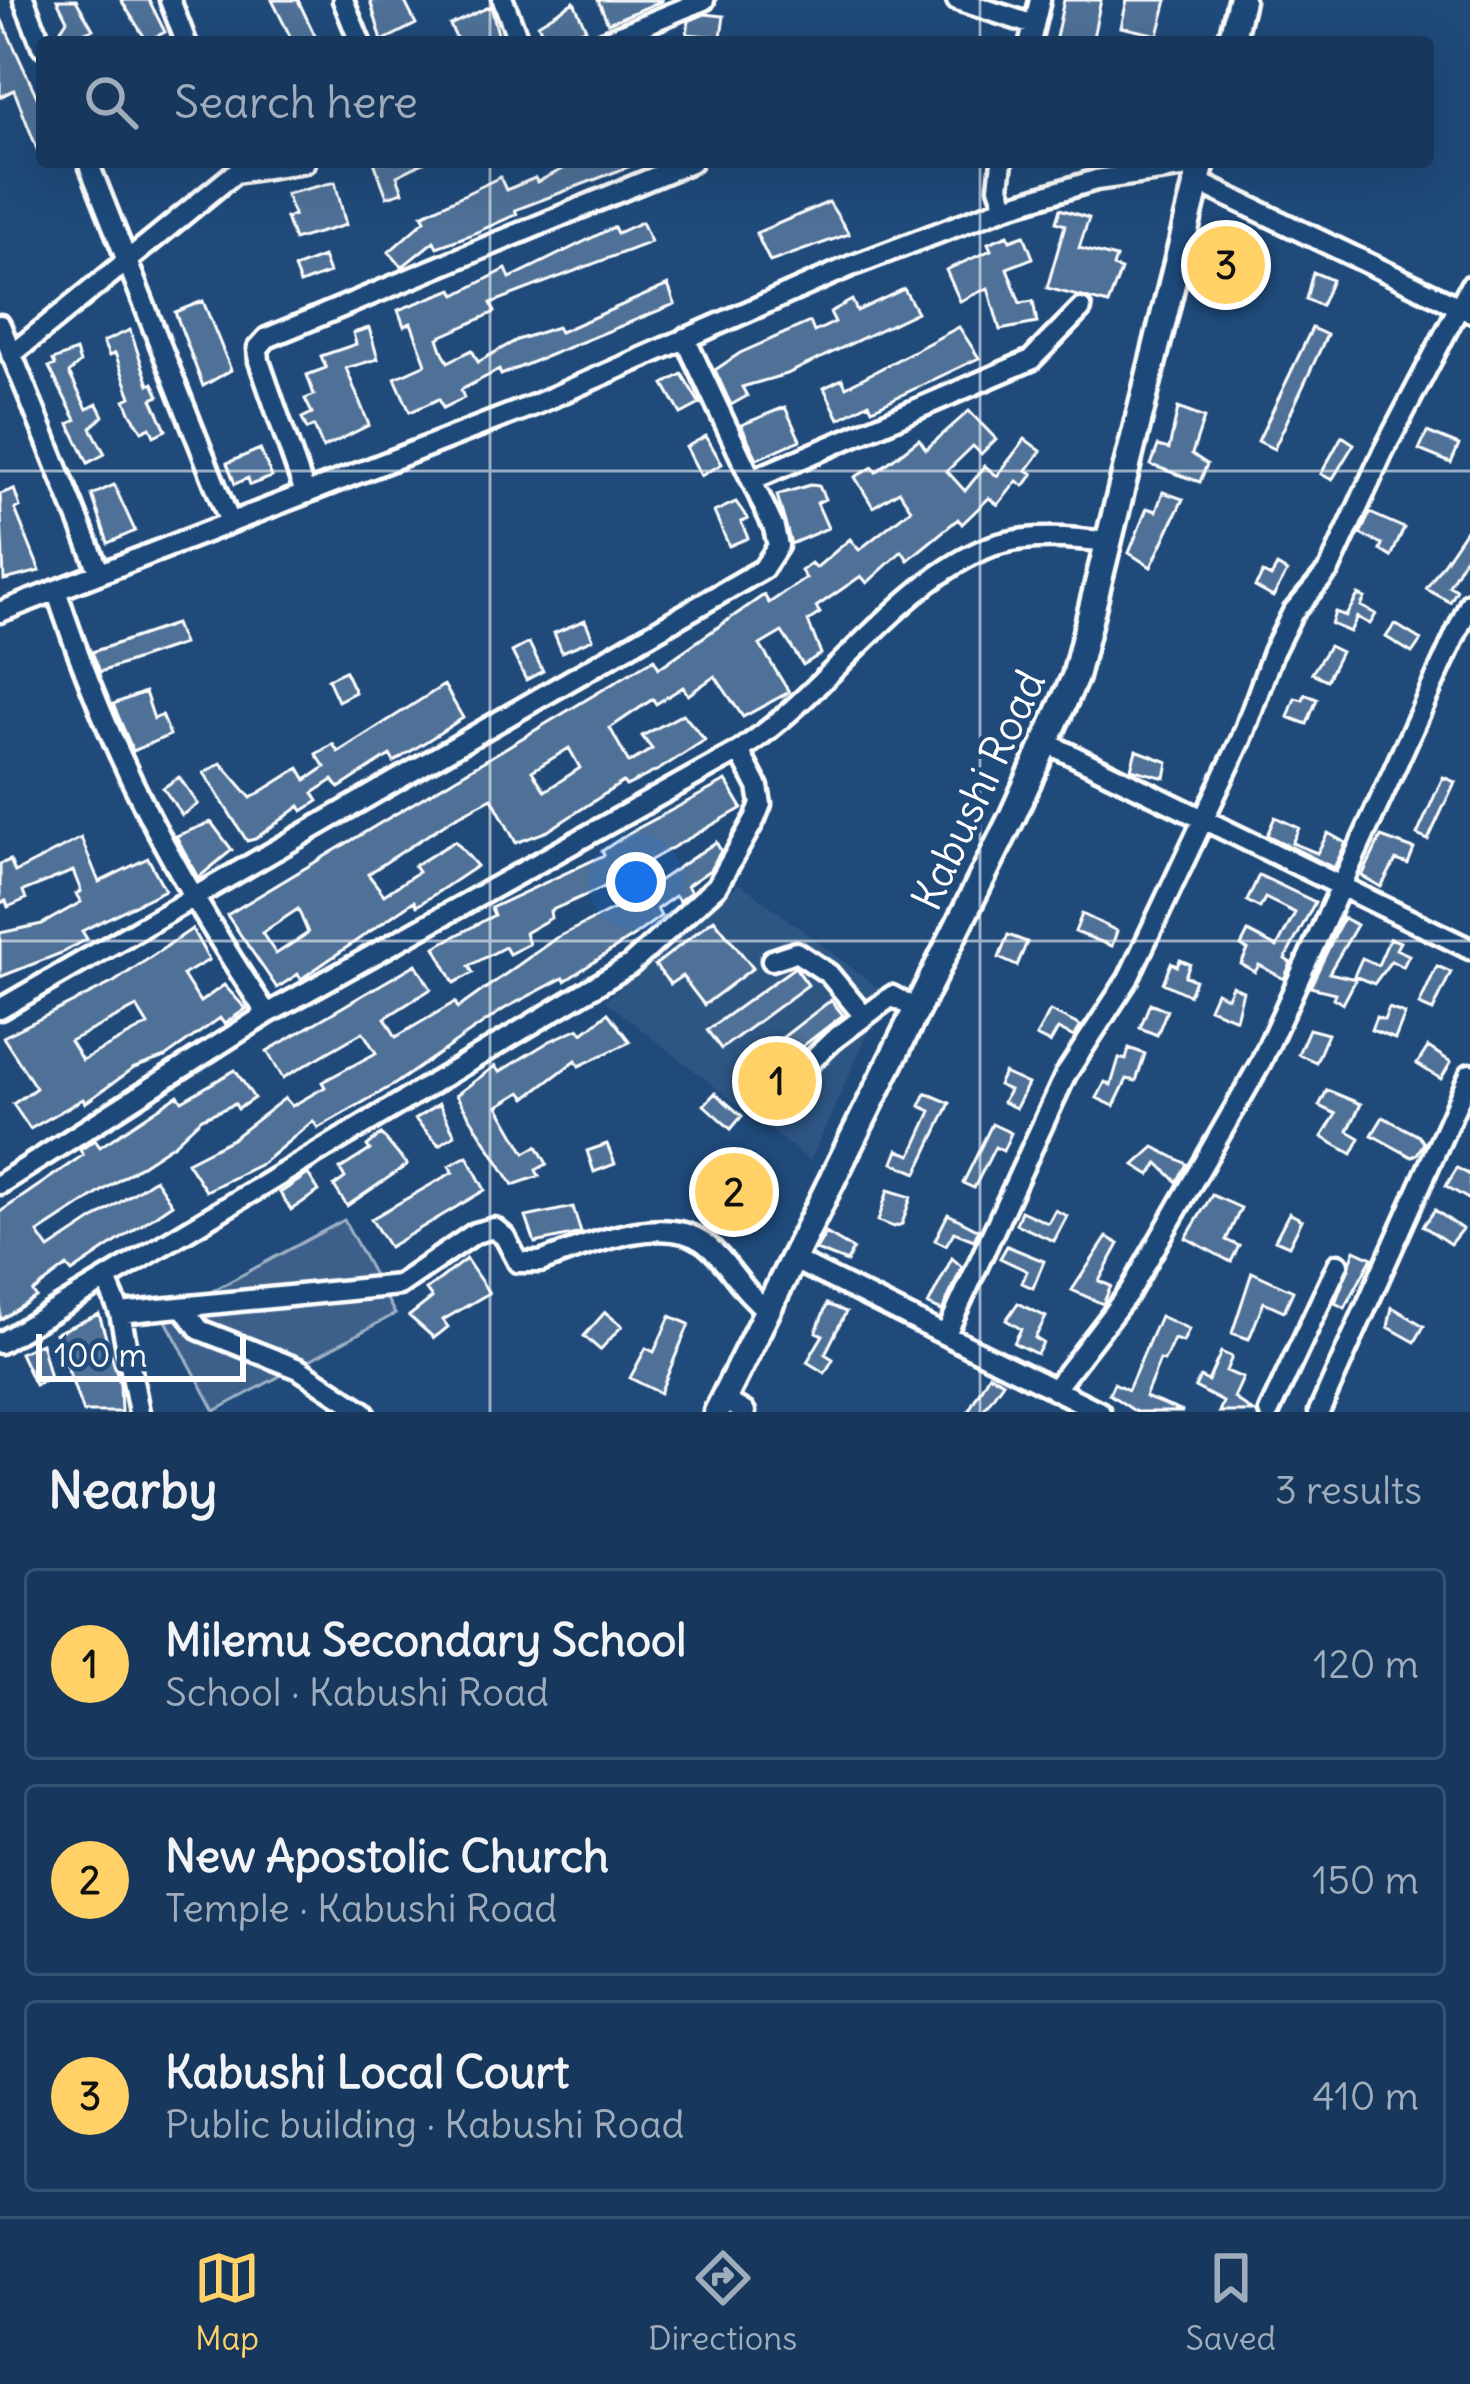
<!DOCTYPE html>
<meta charset="utf-8">
<style>
body{margin:0;font-family:Delius,sans-serif;background:#244365;color:#f1f3f6}
.scale{position:absolute;left:36px;bottom:30px;width:210px;box-sizing:border-box;padding-left:12px;border:6px solid #fff;border-top:0;font-size:33px;line-height:42px;white-space:nowrap;color:#fff;-webkit-text-stroke:9px #1f4a7a;paint-order:stroke}
.you{position:absolute;left:636px;top:882px;width:42px;height:42px;margin:-30px;border:9px solid #fff;border-radius:50%;background:#1a73e8;box-shadow:0 0 0 18px #1a73e833}
.badge{display:grid;place-items:center;width:78px;height:78px;border-radius:50%;background:#ffd166;color:#111;font-size:39px;font-weight:700}
.pin{position:absolute;translate:-50% -50%;border:6px solid #fff;box-shadow:0 3px 12px #0006}
.list{margin:0;padding:0;list-style:none}
h2{display:flex;justify-content:space-between;align-items:center;height:156px;margin:0;padding:0 48px;font-size:51px}
h2 small{font-size:39px;font-weight:400;color:#9eacbb}
.list li{display:grid;grid-template-columns:78px 1fr auto;gap:36px;align-items:center;box-sizing:border-box;height:192px;margin:0 24px 24px;padding:0 24px;border:3px solid #365272;border-radius:12px}
.list b{display:block;font-size:45px;white-space:nowrap}
.list p{margin:0;font-size:39px;white-space:nowrap;color:#9eacbb}
.list em{font-size:39px;font-style:normal;color:#9eacbb}
.icon{flex:none;width:66px;height:66px;fill:none;stroke:currentColor;stroke-width:2;stroke-linecap:round;stroke-linejoin:round}
.map{position:relative;flex:none;width:1470px;height:1412px;overflow:hidden}
.search{position:absolute;background:#17385c;box-shadow:0 12px 48px #0002;left:36px;right:36px;top:36px;height:132px;display:flex;align-items:center;gap:30px;box-sizing:border-box;padding:0 42px;border-radius:12px;color:#9eacbb;font-size:45px}
.sheet{height:804px;background:#17385c}
nav{display:flex;justify-content:space-around;align-items:center;box-sizing:border-box;height:168px;border-top:3px solid #365272;background:#17385c;font-size:33px;color:#9eacbb}
nav a{display:grid;justify-items:center;gap:6px}
nav .on{color:#ffd166}
.map>svg:first-child{display:block}
</style>
<div class="map">
<svg width="1470" height="1412" viewBox="0 0 1470 1412">
<rect width="100%" height="100%" fill="#1f4a7a"/>
<filter id="ink" filterUnits="userSpaceOnUse"><feTurbulence type="fractalNoise" baseFrequency=".00833" numOctaves="2"/><feDisplacementMap in="SourceGraphic" scale="24" xChannelSelector="R" yChannelSelector="G"/><feConvolveMatrix kernelMatrix="1 2 1 2 8 2 1 2 1" color-interpolation-filters="sRGB"/></filter>
<g filter="url(#ink)">
<path fill="#2e5683" d="M740,883L886,994L810,1161L605,1001Z"/>
<path fill="#3c618b" stroke="#9eb0c5" stroke-width="3" d="M344,1220L395,1314L215,1411L164,1317Z"/>
<path fill="#507197" stroke="#fff" stroke-width="3" fill-rule="evenodd" d="M57,0H76L93,29L66,40L61,29L67,20Z
M121,0H149L165,32L147,41Z
M272,0H298L318,42H293Z
M370,0H404L416,24L382,41Z
M598,0H662V1L608,23Z
M1064,0H1101L1092,42H1055Z
M1127,0H1167L1158,35L1121,27Z
M574,2L586,29L546,41L538,24Z
M491,6L500,42H458L450,25Z
M705,14L724,16L721,37L687,34L689,21Z
M0,16L37,97L42,95V162L14,90L0,97Z
M374,162H425L397,176L403,192L387,197Z
M577,162H641L515,210L517,214L470,235L437,247L434,241L402,267L389,252L425,220L422,215L484,185L500,177L506,190L535,178L537,182Z
M335,182L346,225L294,240L286,218L294,215L286,194Z
M829,202L849,234L770,262L756,233Z
M1060,209L1089,218L1079,248L1116,258L1113,267L1121,270L1108,304L1047,288L1065,225L1056,222Z
M642,222L651,242L491,303L495,312L438,338L442,350L448,362L472,350L478,362L517,340L557,327L560,332L668,285L675,304L501,375L499,370L461,390L464,398L443,408L439,399L410,412L395,378L426,364L411,323L404,326L398,310L453,289L456,295L506,269L510,278L614,227L617,233Z
M1008,235L1010,240L1024,235L1033,258L1007,268L1020,303L1033,301L1037,323L1000,330L988,288L960,301L946,270L991,250L988,243Z
M323,257L329,273L300,284L294,268Z
M1313,272L1332,280L1321,306L1306,299Z
M904,289L917,312L787,374L742,387L747,396L731,405L715,370L740,353L810,322L814,332L835,322L830,312L852,300L857,311Z
M203,301L231,370L203,386L175,312Z
M959,327L979,358L872,409L869,403L839,419L824,388L842,379L846,387Z
M369,328L378,359L346,368L369,425L323,448L314,426L307,429L302,418L312,413L305,399L314,395L307,375L326,368L321,356L356,344L353,333Z
M1312,328L1327,335L1274,449L1258,441Z
M130,330L149,385L153,383L159,396L152,399L166,430L154,436L150,427L142,431L131,414L125,400L131,397L115,353L109,356L103,342Z
M76,351L80,363L69,373L87,409L97,404L103,416L91,428L105,454L88,463L69,424L76,420L49,367L55,365L53,360Z
M682,374L700,404L681,414L664,384Z
M785,407L800,440L757,459L741,425Z
M1178,408L1204,418L1192,454L1207,464L1200,482L1151,465L1158,446L1169,449Z
M969,411L996,439L981,454L973,446L947,471L965,491L985,466L997,476L1025,439L1041,451L1027,470L1033,474L1024,486L1017,481L998,505L989,498L962,524L958,519L908,560L902,551L867,583L861,576L816,607L820,613L808,621L821,654L803,665L782,632L760,645L789,692L743,717L715,676L688,695L683,687L656,704L653,699L610,728L629,763L652,749L642,736L683,714L705,740L660,769L626,786L623,782L548,831L516,843L492,798L452,819L368,874L384,895L418,872L414,866L455,841L477,866L417,906L414,901L301,979L298,974L277,988L227,915L654,659L659,668L764,595L769,603L806,578L801,571L811,563L816,568L850,539L859,550L911,509L899,491L873,507L855,477L873,467L876,472L919,439L926,449ZM569,748L580,768L545,791L532,771ZM298,909L308,933L276,954L262,933Z
M1427,432L1459,445L1451,463L1419,450Z
M706,436L722,464L701,476L686,447Z
M1342,436L1354,444L1332,480L1321,474Z
M260,449L272,477L250,485L248,478L235,484L227,463Z
M114,485L135,531L108,543L92,495Z
M810,485L819,486L825,499L817,503L828,528L791,544L777,495Z
M14,489L20,507L15,509L40,571L4,580L0,494Z
M1163,492L1183,499L1151,567L1129,553L1147,508L1156,511Z
M736,502L748,519L741,522L748,538L729,546L714,512Z
M1370,513L1404,528L1391,557L1380,550L1382,544L1360,534Z
M1470,524V549L1449,586L1457,590L1450,602L1426,589Z
M1277,566L1287,572L1273,597L1255,587L1263,573L1271,577Z
M1358,595L1365,598L1361,606L1376,614L1370,624L1357,617L1350,632L1331,624L1335,612L1346,616Z
M585,620L593,639L562,652L554,633Z
M175,624L183,644L100,672L92,652Z
M1395,624L1421,640L1412,653L1386,637Z
M529,643L543,671L526,680L512,652Z
M1329,646L1341,652L1327,680L1312,673Z
M345,671L355,692L338,701L328,679Z
M444,685L463,718L394,762L390,755L339,788L333,780L313,793L318,801L303,811L300,806L255,839L247,841L204,773L221,763L251,798L299,768L306,780L325,767L316,754L333,744L338,752Z
M145,692L154,719L162,715L170,735L133,751L113,704Z
M1305,694L1317,699L1307,724L1288,717L1295,698L1303,700Z
M1136,750L1168,762L1165,778L1131,769Z
M179,777L198,804L182,815L163,788Z
M1443,777L1455,782L1428,840L1417,835Z
M726,781L742,808L602,888L550,911L551,918L525,933L529,944L509,954L505,947L469,966L473,973L454,983L435,947L494,915L491,908L604,855L602,851L629,833Z
M1275,817L1299,828L1292,843L1317,853L1328,833L1346,843L1334,868L1267,835Z
M211,822L232,850L198,878L176,836Z
M1381,837L1414,849L1408,864L1396,860L1381,887L1362,876Z
M81,838L99,882L148,858L165,890L82,931L87,939L64,952L0,977V933L42,924L81,902L76,894L81,891L73,871L23,891L26,899L8,907L6,901L0,903V864L10,860L15,872Z
M716,842L721,851L710,870L687,886L691,892L684,897L679,901L675,896L657,909L661,916L632,937L565,981L563,978L504,1009L395,1084L318,1128L313,1121L263,1163L206,1191L187,1162L232,1139L285,1098L292,1106L325,1087L322,1082L376,1053L363,1032L283,1078L267,1051L416,964L431,989L385,1018L396,1037L455,1002L458,1008L556,938L626,903Z
M1259,875L1315,902L1285,959L1291,963L1284,979L1259,965L1255,972L1241,964L1248,950L1241,946L1248,932L1277,947L1295,913L1265,898L1260,908L1247,901Z
M1082,914L1117,931L1112,946L1075,932Z
M1343,918L1357,925L1329,973L1356,979L1343,1004L1333,998L1335,993L1310,987Z
M714,919L753,968L704,1005L682,976L670,984L655,965Z
M192,929L209,960L183,975L200,1002L224,985L246,1009L224,1024L220,1018L165,1057L134,1068L85,1103L83,1099L30,1129L13,1104L36,1088L3,1037L114,982ZM137,1007L148,1025L82,1060L70,1041Z
M1008,935L1027,942L1017,966L999,958Z
M1390,938L1400,942L1396,949L1409,955L1403,967L1391,961L1374,984L1354,976L1362,958L1378,965Z
M1180,960L1190,964L1185,976L1195,980L1189,995L1163,983L1171,963L1177,966Z
M1437,966L1451,972L1433,1011L1419,1005Z
M795,967L808,985L721,1049L707,1030Z
M1232,986L1243,991L1236,1019L1209,1008L1216,992L1227,997Z
M831,1000L843,1015L750,1087L738,1072Z
M1150,1003L1167,1010L1157,1035L1140,1028Z
M1389,1008L1405,1014L1395,1039L1371,1030L1376,1017L1384,1020Z
M1050,1011L1081,1026L1074,1037L1058,1029L1050,1043L1036,1036Z
M608,1013L630,1042L579,1066L576,1060L526,1098L521,1092L498,1106L525,1153L537,1146L547,1164L536,1170L539,1176L513,1185L456,1095L495,1066L499,1072L550,1041L579,1028L583,1033Z
M1309,1029L1328,1034L1316,1062L1298,1054Z
M1428,1047L1451,1062L1441,1079L1417,1064Z
M1129,1048L1145,1054L1136,1081L1127,1079L1114,1106L1097,1098L1105,1082L1111,1085L1119,1058L1126,1060Z
M235,1070L254,1098L238,1109L235,1104L202,1118L174,1144L38,1233L49,1249L155,1179L172,1204L72,1272L67,1266L33,1292L36,1297L0,1320V1212L83,1155L80,1150L95,1140L100,1147L178,1095L182,1101Z
M1004,1073L1028,1084L1016,1108L1003,1102L1009,1090L998,1085Z
M1327,1090L1361,1104L1348,1131L1360,1138L1352,1154L1322,1137L1336,1114L1319,1106Z
M715,1093L742,1116L731,1129L704,1105Z
M926,1093L950,1103L917,1173L893,1163L898,1150L911,1155L931,1111L920,1106Z
M439,1104L455,1135L439,1145L415,1119Z
M1383,1117L1419,1136L1424,1143L1417,1154L1412,1157L1372,1135Z
M992,1124L1011,1133L1003,1151L995,1147L974,1188L963,1183Z
M381,1134L407,1165L347,1206L334,1186L345,1178L340,1169L370,1150L367,1146Z
M607,1144L615,1164L594,1172L587,1151Z
M1154,1147L1187,1164L1177,1182L1158,1163L1150,1175L1134,1165Z
M467,1156L485,1190L389,1247L371,1219L453,1172L449,1166Z
M714,1165L764,1190L752,1213L702,1188Z
M1457,1168L1470,1175V1200L1446,1186Z
M308,1174L319,1191L291,1210L280,1193Z
M888,1190L911,1197L902,1224L894,1227L878,1221Z
M1212,1195L1241,1208L1226,1240L1239,1246L1231,1262L1186,1238Z
M573,1207L581,1233L535,1243L526,1217Z
M1055,1210L1067,1216L1054,1241L1016,1224L1021,1211L1048,1223Z
M1435,1210L1462,1229L1450,1244L1423,1226Z
M1289,1213L1302,1220L1289,1246L1275,1240Z
M948,1214L979,1230L974,1240L954,1232L946,1245L935,1240Z
M826,1233L853,1249L847,1262L816,1250Z
M1107,1237L1119,1244L1099,1281L1111,1286L1103,1304L1072,1290Z
M1007,1246L1044,1261L1033,1288L1022,1283L1027,1271L1000,1258Z
M1355,1250L1372,1258L1345,1308L1335,1303Z
M952,1258L962,1267L942,1311L928,1305Z
M466,1259L489,1293L443,1320L448,1327L434,1338L409,1316L432,1298L426,1290Z
M1252,1272L1293,1291L1284,1311L1264,1302L1249,1339L1232,1333Z
M1018,1303L1046,1317L1035,1338L1043,1343L1037,1354L1014,1343L1021,1329L1006,1320Z
M827,1304L846,1312L825,1354L833,1359L825,1373L807,1362L823,1335L816,1332Z
M1392,1307L1424,1326L1415,1342L1388,1327Z
M605,1312L622,1326L600,1350L584,1336Z
M99,1314L120,1384L121,1412H83L55,1333Z
M670,1316L689,1324L660,1393L630,1378L646,1348L654,1352Z
M1160,1316L1189,1329L1183,1342L1174,1339L1164,1361L1160,1360L1145,1397L1183,1412H1136L1109,1394L1114,1383L1128,1390Z
M41,1343L50,1378L35,1385L20,1353Z
M1221,1352L1232,1357L1226,1371L1243,1378L1234,1398L1253,1412H1219L1223,1402L1195,1387L1200,1377L1208,1381Z
M989,1374L1003,1382L982,1412H968Z"/>
<g fill="none" stroke-linecap="round" stroke-linejoin="round">
<g stroke="#fff" stroke-width="27">
<path id="minor" d="M24,0L42,46
M170,0L186,42
M343,0L360,42
M503,0L519,42
M957,0L1034,25
M603,42L704,0
M1030,42L1040,0
M88,162L229,520
M1002,162L999,187L1006,207
M1198,182L1470,312
M0,325L99,571
M11,355L235,173L305,162
M754,479L1031,360L1081,309
M305,493L259,361L258,348L267,338L691,162
M56,590C111,757 171,868 267,1014
M0,612L539,403L851,266L1006,207L1096,180L1202,165
M1047,743L1470,949
M739,751C824,696 893,590 982,550C1019,533 1072,537 1111,543
M772,960L796,952L829,974L863,1015
M0,1009L763,569L778,546L774,528L685,338
M774,1097L833,1040L892,996L916,1009
M0,1184L267,1014L739,751L758,787L761,804L755,819L717,886L630,965L0,1343
M792,1259L1100,1412
M107,1282L120,1313L139,1412
M184,1309L200,1330L299,1369L364,1412
M120,1313L399,1285L475,1233L494,1228L505,1237L518,1262H540C583,1247 661,1212 703,1242C728,1260 740,1290 767,1310
M946,1334L1066,1074L1128,979L1241,740L1273,652L1293,612L1329,570L1383,452L1470,286
M1054,1390L1130,1291L1259,1066L1470,603
M723,1399L745,1412
M1269,1412L1338,1264
M1319,1412L1470,1074"/>
</g>
<g stroke="#fff" stroke-width="33">
<path id="major" d="M1231,42L1241,0
M717,1412L1012,817L1075,677L1202,162"/>
</g>
<use href="#minor" stroke="#1f4a7a" stroke-width="18"/>
<use href="#major" stroke="#1f4a7a" stroke-width="24"/>
</g>
</g>
<path fill="none" stroke="#fff" stroke-width="3" stroke-opacity="0.55" d="M490,0V42M980,0V42M490,162V1412M980,162V1412M0,471H1470M0,941H1470"/>
<g text-anchor="middle" stroke-width="9" stroke-linejoin="round" paint-order="stroke">
<g font-size="42" fill="#fff" stroke="#1f4a7a">
<text transform="translate(978 790) rotate(-65)" y="15">Kabushi Road</text>
</g>
</g>
</svg>
<div class="scale">100 m</div>
<div class="you"></div>
<div class="pin badge" style="left:777px;top:1081px">1</div>
<div class="pin badge" style="left:734px;top:1192px">2</div>
<div class="pin badge" style="left:1226px;top:265px">3</div>
<div class="search"><svg class="icon" aria-label="search" viewBox="0 0 24 24"><circle cx="10" cy="10" r="6"/><path d="M15 15l6 6"/></svg>Search here</div>
</div>
<section class="sheet">
<h2>Nearby<small>3 results</small></h2>
<ul class="list">
<li><span class="badge">1</span><div><b>Milemu Secondary School</b><p>School · Kabushi Road</p></div><em>120 m</em></li>
<li><span class="badge">2</span><div><b>New Apostolic Church</b><p>Temple · Kabushi Road</p></div><em>150 m</em></li>
<li><span class="badge">3</span><div><b>Kabushi Local Court</b><p>Public building · Kabushi Road</p></div><em>410 m</em></li>
</ul>
</section>
<nav>
<a class="on"><svg class="icon" aria-label="map" viewBox="0 0 24 24"><path d="M3 6l6-2 6 2 6-2v14l-6 2-6-2-6 2zM9 4v14M15 6v14"/></svg>Map</a>
<a><svg class="icon" aria-label="directions" viewBox="0 0 24 24"><path d="M12 3l9 9-9 9-9-9zM9 14v-3h6M13 9l2 2-2 2"/></svg>Directions</a>
<a><svg class="icon" aria-label="saved" viewBox="0 0 24 24"><path d="M7 4h10v16l-5-4-5 4z"/></svg>Saved</a>
</nav>
